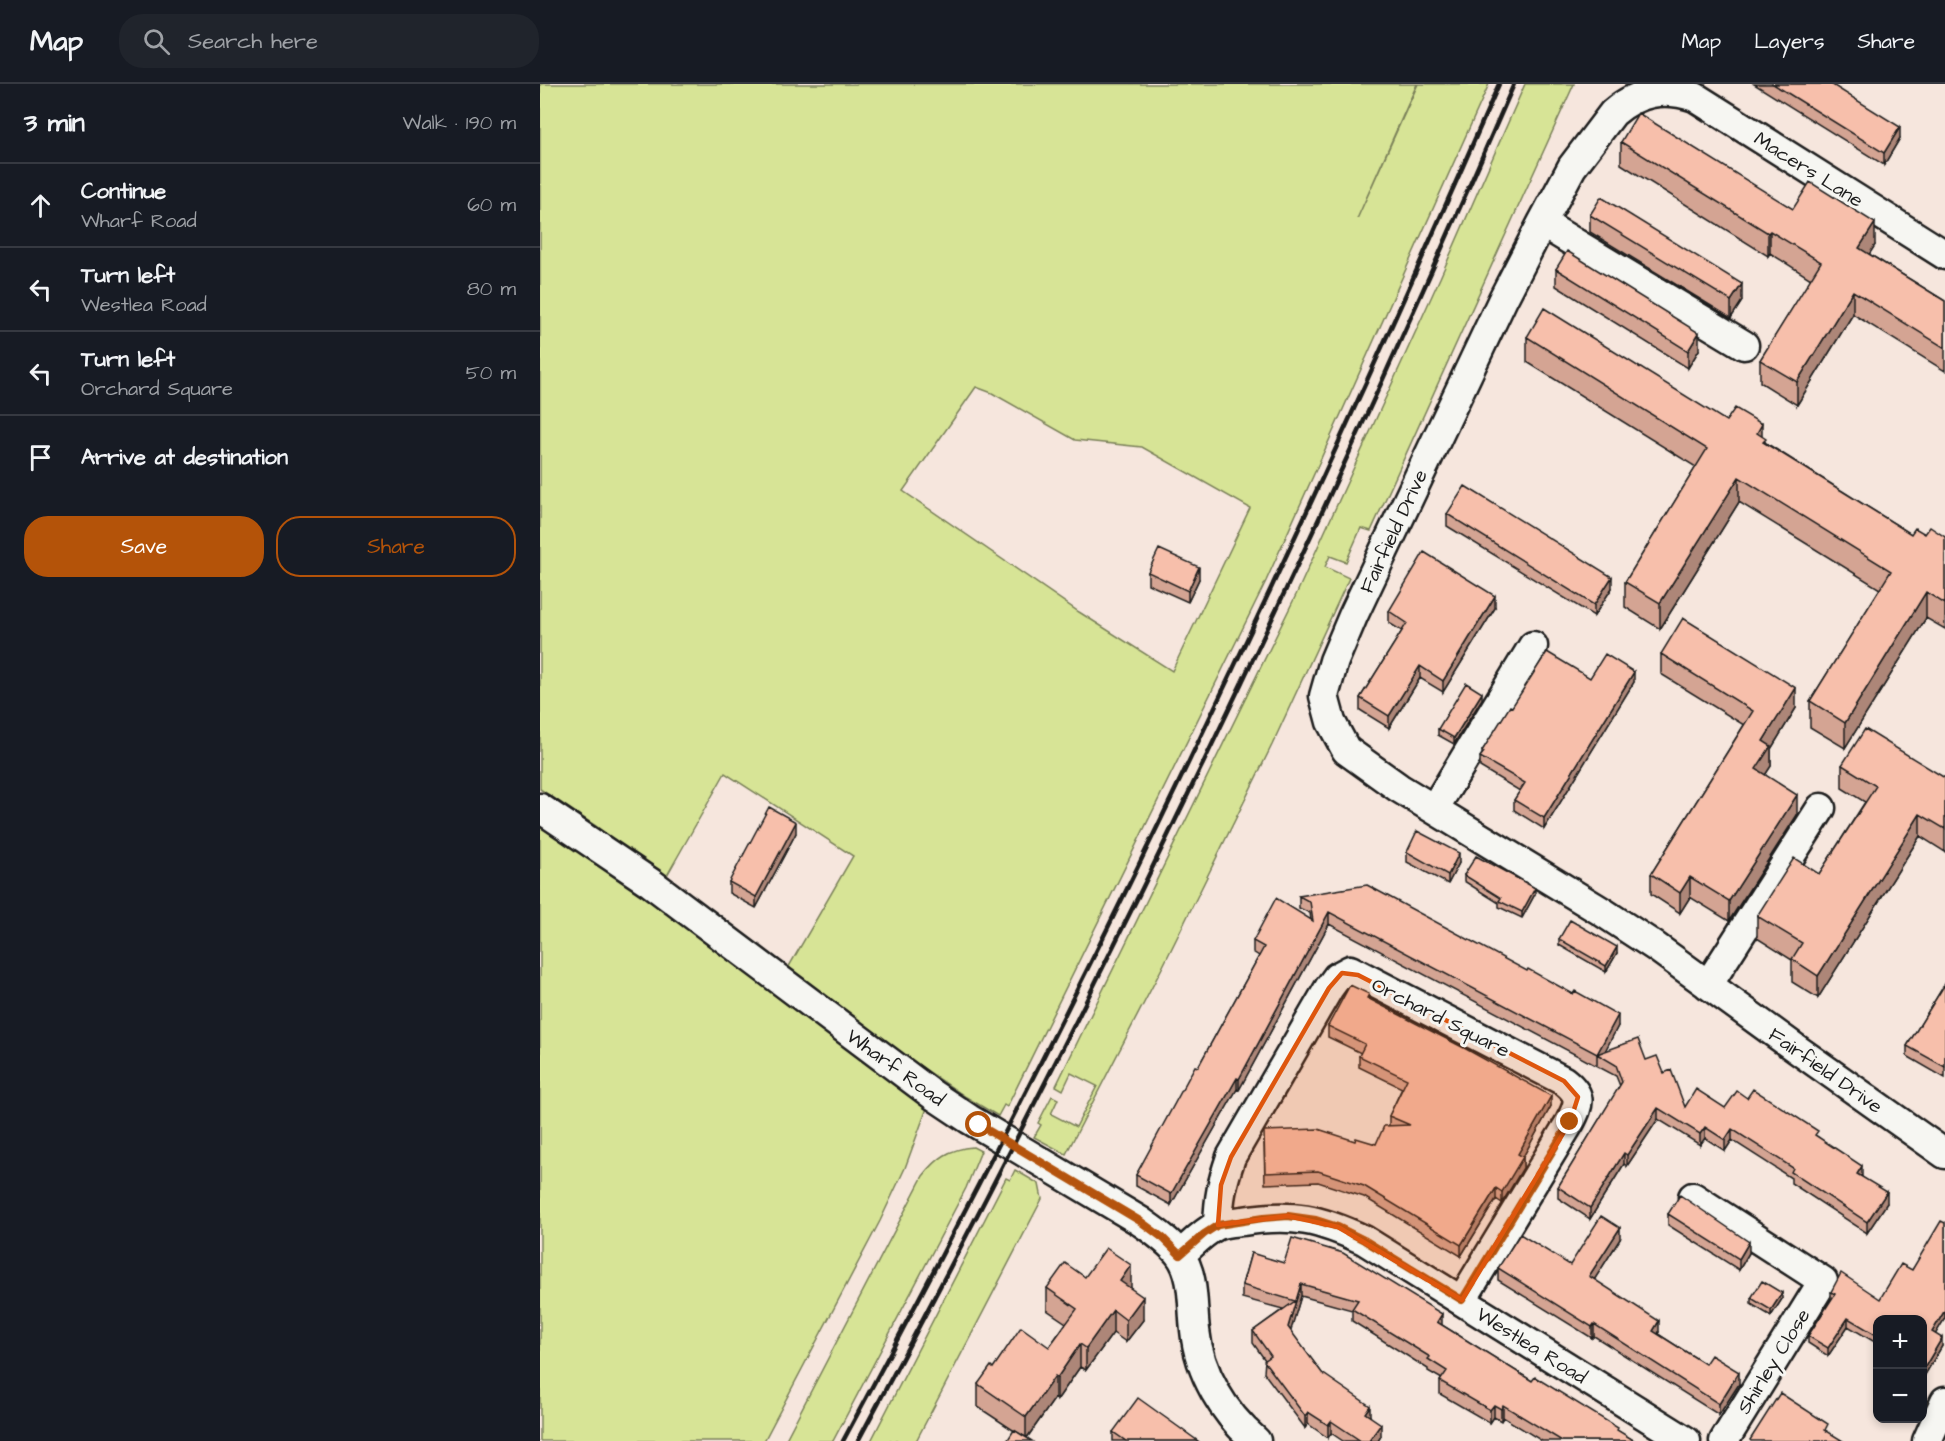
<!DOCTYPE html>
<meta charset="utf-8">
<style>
body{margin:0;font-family:"Architects Daughter",sans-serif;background:#20242c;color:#f1f3f6}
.controls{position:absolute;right:18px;bottom:18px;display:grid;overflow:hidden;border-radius:12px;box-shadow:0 3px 9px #0003}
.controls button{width:54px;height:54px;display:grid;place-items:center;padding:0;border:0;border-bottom:2px solid #363941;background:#171b24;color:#f1f3f6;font:30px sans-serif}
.stop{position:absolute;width:18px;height:18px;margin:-14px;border:4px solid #b45309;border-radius:50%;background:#fff}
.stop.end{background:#b45309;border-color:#fff;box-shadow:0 2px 6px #0008}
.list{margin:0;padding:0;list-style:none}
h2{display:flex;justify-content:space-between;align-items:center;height:78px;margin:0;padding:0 24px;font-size:26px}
h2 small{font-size:20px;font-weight:400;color:#9ea1a6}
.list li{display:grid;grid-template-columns:39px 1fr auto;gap:18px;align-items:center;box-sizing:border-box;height:84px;padding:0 24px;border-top:2px solid #363941}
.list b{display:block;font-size:22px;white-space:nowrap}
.list p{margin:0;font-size:20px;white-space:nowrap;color:#9ea1a6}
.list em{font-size:20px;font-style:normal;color:#9ea1a6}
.actions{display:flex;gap:12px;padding:18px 24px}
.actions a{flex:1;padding:14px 0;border:2px solid #b45309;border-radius:24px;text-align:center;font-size:21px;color:#b45309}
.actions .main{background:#b45309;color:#fff}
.icon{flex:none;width:33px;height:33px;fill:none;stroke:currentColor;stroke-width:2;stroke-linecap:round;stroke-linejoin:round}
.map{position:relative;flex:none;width:1405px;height:1357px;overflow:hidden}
header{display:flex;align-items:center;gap:36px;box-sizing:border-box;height:84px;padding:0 30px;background:#171b24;border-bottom:2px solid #363941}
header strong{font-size:28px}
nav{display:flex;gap:33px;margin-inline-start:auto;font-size:21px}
.search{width:420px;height:54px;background:#20242c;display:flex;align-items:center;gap:15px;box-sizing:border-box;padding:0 21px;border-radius:24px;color:#9ea1a6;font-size:22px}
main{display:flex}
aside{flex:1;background:#171b24}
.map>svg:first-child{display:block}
</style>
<header>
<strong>Map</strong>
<div class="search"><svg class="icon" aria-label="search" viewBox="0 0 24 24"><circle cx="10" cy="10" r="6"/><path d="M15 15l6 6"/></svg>Search here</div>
<nav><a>Map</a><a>Layers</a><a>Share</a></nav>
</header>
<main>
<aside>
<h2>3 min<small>Walk · 190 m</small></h2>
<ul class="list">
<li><svg class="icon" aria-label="ahead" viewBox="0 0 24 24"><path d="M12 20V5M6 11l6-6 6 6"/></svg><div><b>Continue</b><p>Wharf Road</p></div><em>60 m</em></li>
<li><svg class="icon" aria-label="left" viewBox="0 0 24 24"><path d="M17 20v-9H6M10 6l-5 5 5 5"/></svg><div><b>Turn left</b><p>Westlea Road</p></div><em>80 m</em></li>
<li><svg class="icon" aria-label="left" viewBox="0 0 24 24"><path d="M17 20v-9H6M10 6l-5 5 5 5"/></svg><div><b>Turn left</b><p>Orchard Square</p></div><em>50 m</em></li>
<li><svg class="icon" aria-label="arrive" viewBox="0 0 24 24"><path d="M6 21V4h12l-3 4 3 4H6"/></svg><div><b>Arrive at destination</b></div></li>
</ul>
<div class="actions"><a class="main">Save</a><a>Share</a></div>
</aside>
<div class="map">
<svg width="1405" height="1357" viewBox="0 0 1405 1357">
<rect width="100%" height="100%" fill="#f6e6dd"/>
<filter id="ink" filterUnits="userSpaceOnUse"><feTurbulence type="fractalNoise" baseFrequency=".0167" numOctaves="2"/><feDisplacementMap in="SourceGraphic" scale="12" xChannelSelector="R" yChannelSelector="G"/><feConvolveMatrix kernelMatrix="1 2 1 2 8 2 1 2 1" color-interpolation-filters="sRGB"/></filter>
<g filter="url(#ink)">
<path fill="#d7e496" stroke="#7a8059" stroke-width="1.5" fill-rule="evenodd" d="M0,0H877L817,135L878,0H949L726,497L467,1023L464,1021L458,1032L426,1013L328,946L248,884L313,772L185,689L125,795L56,742L0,705ZM436,303L452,309L535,356L602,363L710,424L632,587L539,528L363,407Z
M985,0H1034L831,447L821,444L806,478L790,472L785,483L809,494L732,661L623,882L526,1070L494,1053L501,1041L498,1039L512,1012L518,1015L511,1030L536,1043L557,1002L531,989L523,1006L516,1002L756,511L900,194Z
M0,737L381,1015L387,1024L365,1084L340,1137L224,1357H0Z
M433,1063L441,1067L426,1104L293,1357H245L383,1092C397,1074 409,1065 433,1063Z
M475,1086L499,1100L502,1115L376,1357H331L466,1094L470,1096Z"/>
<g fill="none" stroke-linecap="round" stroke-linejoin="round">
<g stroke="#1c1c1c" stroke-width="33">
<path id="minor" d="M1002,139L1204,261
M1405,171L1155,13C1124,3 1098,7 1073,29L1032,83L1002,139L963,215L813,532L794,577L784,612L791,638L806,666L859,704L1061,827L1116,863L1258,966L1405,1070
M0,724L111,799L393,1011L429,1035L600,1137C614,1147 629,1157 639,1170C655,1190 652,1222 655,1246C659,1289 684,1330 716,1357
M894,725L993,562
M1168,901L1281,724
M1153,1113L1283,1197L1184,1357
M678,1141C679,1113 682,1099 691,1073L789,904L797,893L810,886L1024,997C1042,1011 1040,1019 1030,1038L922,1216
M640,1171C652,1161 662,1149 676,1142C684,1138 695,1138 703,1137C753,1129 779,1135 824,1156L1146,1357
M1387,1357L1405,1317"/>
</g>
<use href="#minor" stroke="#f6f6f2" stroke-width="28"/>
<path stroke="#1c1c1c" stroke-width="4.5" d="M303,1357C542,915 758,460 959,0
M318,1357C556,914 774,461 974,0"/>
</g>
<path fill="#d4a493" stroke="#1c1c1c" stroke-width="1.5" d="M1214,0H1291L1360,54L1344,81Z
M1081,58L1253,125L1335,161L1329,170L1405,217V287L1313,230L1257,321L1220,298V276L1271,195L1230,169L1228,172L1081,80Z
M1050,131L1202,217L1191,234L1050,148Z
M1016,185L1159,266L1148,284L1016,202Z
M987,253L1222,353L1226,359L1371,450L1405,453V545L1386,534L1305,664L1270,643V617L1340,505L1199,418L1120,545L1085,523V498L1156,383L987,278Z
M907,430L1072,504L1054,532L907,442Z
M608,488L659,495L648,518L608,500Z
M955,524L903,608L880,594L849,644L820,626V614L862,547L849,539V527Z
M1121,570L1256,624L1231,665V682L1225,691L1257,731L1189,837L1150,813L1140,829L1111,810V790L1204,641L1121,590Z
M1050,594L1094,598L1004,745L974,726V716L980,707L940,683V673L942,670V667L972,623Z
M942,615L914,660L898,651V645Z
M1302,681L1405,694V768L1380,752L1278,914L1252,898V876L1217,854V832L1279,790L1325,718L1302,704Z
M256,749L216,824L189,809V798Z
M867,768L919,779L908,800L867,778Z
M924,791L995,810L982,834L959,823V819L924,797Z
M759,812L1078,942L1064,968L1106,976L1124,989L1145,1023L1185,1024L1207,1014L1278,1053L1322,1093L1347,1119L1327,1149L1251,1099V1094L1192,1056L1185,1067L1165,1054L1160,1061L1118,1035L1087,1082L1084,1080L1050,1135L1018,1114V1103L1080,1002L1076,992L789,840L699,1006L697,1005L631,1121L596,1102V1091L658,983L719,872L713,868V857L771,836L770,829L759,824Z
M1019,855L1077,869L1066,888L1019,861Z
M1405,900V994L1367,972V962Z
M829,915L1011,1022L983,1073V1084L962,1119L956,1115L921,1172L824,1113L778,1098L725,1100L724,1058L815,1057L836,1060L849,1042V1032L862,1004L819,983V972L821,969L788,953V942Z
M1128,1130L1209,1169L1199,1186L1128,1141Z
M1405,1139V1234L1395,1250L1402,1262L1383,1294V1236H1338V1260L1308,1242L1288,1272L1268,1259V1252L1291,1215V1208L1340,1215L1372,1186Z
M1080,1155L1054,1196L1119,1248L1118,1250L1165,1280L1199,1300L1179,1331L1054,1252L1052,1254L958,1196V1184L1030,1181Z
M711,1169L902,1241L992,1297L1095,1357H1002L963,1333L961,1337L954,1333L950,1339L900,1310V1297L902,1295L888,1287V1285L812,1237V1226L761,1212L750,1247L782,1289L830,1332L841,1352L838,1357H803L791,1349L788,1354L768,1340L765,1344L724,1289L725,1276L713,1259V1247L743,1225L702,1214V1201Z
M545,1193L591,1204L590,1205L603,1236L586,1258L573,1249L546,1286L540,1283L517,1316L515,1314L487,1354L473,1346L438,1323V1300L453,1284L509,1263L526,1239L507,1226V1204Z
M1211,1214L1242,1215L1231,1232L1211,1220Z
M573,1348L658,1357H573Z"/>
<path fill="#ad8678" stroke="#1c1c1c" stroke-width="1.5" d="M1360,43V54L1344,81V69Z
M1335,139V161L1319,187V164Z
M1230,147V169L1228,172V149Z
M1202,200V217L1191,234V217Z
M1313,207V230L1257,321V298Z
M1159,249V266L1148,284V267Z
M1222,340V366L1217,349Z
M1199,393V418L1120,545V519Z
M659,483V495L648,518V507Z
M1072,493V504L1054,532V521Z
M1386,508V534L1305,664V639Z
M955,512V524L903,608V597Z
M880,582V594L849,644V632Z
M1094,588V598L1004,745V734Z
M1256,604V624L1231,665V682L1216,705V685L1223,657Z
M942,609V615L914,660V654Z
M1257,711V731L1189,837V817Z
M1380,730V752L1278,914V892Z
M256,738V749L216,824V813Z
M919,769V779L908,800V791Z
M1150,793V813L1140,829V809Z
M995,804V810L982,834V828Z
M789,828V840L699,1006V995Z
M1077,863V869L1066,888V882Z
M1078,931V942L1062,973L1057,970V981V970Z
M697,994V1005L631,1121V1110Z
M1011,1012V1022L983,1073V1084L962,1119V1108L978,1070Z
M1118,1024V1035L1087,1082V1071Z
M1165,1043V1054L1160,1061V1050Z
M1192,1045V1056L1185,1067V1056Z
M1084,1069V1080L1050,1135V1124Z
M1322,1082V1093L1317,1090Z
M956,1104V1115L921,1172V1161Z
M1347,1108V1119L1327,1149V1138Z
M1080,1144V1155L1049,1204V1192Z
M1209,1158V1169L1199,1186V1175Z
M591,1181V1204L580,1219V1197Z
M761,1200V1212L748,1256V1243Z
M1242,1209V1215L1231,1232V1226Z
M603,1213V1236L586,1258V1236Z
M573,1226V1249L546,1286V1264Z
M1405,1226V1234L1392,1256V1248Z
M902,1230V1243L897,1238Z
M1308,1234V1242L1288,1272V1264Z
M1119,1237V1248L1113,1258V1247Z
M1054,1240V1252L1052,1254V1243Z
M1402,1254V1262L1383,1294V1286Z
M540,1260V1283L517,1316V1294Z
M1199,1288V1300L1179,1331V1320Z
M515,1292V1314L486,1355V1333Z
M954,1321V1333L950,1339V1326Z
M963,1321V1333L961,1337V1325Z
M830,1322V1335L825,1329Z
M768,1328V1340L765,1344V1332Z
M791,1337V1349L788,1354V1341Z
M841,1340V1352L838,1357H829Z"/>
<path fill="#f7bfab" stroke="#1c1c1c" stroke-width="1.5" d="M1233,0H1291L1360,43L1344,69Z
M1098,29L1253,125L1270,98L1335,139L1319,164L1405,217V264L1313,207L1257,298L1220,276L1281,178L1230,147L1228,149L1081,58Z
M1061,113L1202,200L1191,217L1050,131Z
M1027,167L1159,249L1148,267L1016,185Z
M1004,224L1186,337L1195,324L1222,340L1217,349L1226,355L1223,358L1371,450L1375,444L1385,450L1390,443L1405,453V520L1386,508L1305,639L1270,617L1351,487L1199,393L1120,519L1085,498L1167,365L987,253Z
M925,402L1072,493L1054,521L907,430Z
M619,465L659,483L648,507L608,488Z
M884,468L955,512L903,597L880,582L849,632L820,614L867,539L849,527Z
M1143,534L1256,604L1223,657L1231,662L1216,685L1257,711L1189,817L1150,793L1140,809L1111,790L1213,627L1121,570Z
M1007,568L1050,594L1065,570L1094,588L1004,734L974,716L985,699L940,673L944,668L942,667L970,622L972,623Z
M926,599L942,609L914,654L898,645Z
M1325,645L1405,694V745L1380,730L1278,892L1252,875L1262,859L1217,832L1254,774L1279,790L1336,702L1302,681Z
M229,723L256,738L216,813L189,798Z
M877,747L919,769L908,791L867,768Z
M936,772L995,804L982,828L959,817L961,814L924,791Z
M827,801L987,887L988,885L1033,910L1035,907L1078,931L1057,970L789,828L699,995L697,994L631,1110L596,1091L655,982L658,983L724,863L713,857L736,814L773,837L770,818L759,812Z
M1030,836L1077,863L1066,882L1019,855Z
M1405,900V983L1367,962Z
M810,901L829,910L827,914L926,965L1011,1012L978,1070L983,1073L962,1108L956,1104L921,1161L824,1102L778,1087L725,1089L724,1047L778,1045L815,1057L816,1054L836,1060L844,1042L870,1041L849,1032L867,995L819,972L825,960L788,942Z
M1098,955L1106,976L1117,972L1124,989L1131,986L1145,1023L1156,1005L1185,1024L1197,1007L1207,1014L1213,1005L1278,1047L1275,1051L1322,1082L1317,1090L1347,1108L1327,1138L1251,1088L1253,1084L1192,1045L1185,1056L1165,1043L1160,1050L1118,1024L1087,1071L1084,1069L1050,1124L1018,1103L1082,998L1076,981L1057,970Z
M1140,1111L1209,1158L1199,1175L1128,1130Z
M1061,1132L1080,1144L1049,1192L1119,1237L1113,1247L1165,1280L1171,1271L1199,1288L1179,1320L1054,1240L1052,1243L958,1184L980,1150L1030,1181Z
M1401,1137L1405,1139V1226L1392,1248L1402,1254L1383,1286V1236H1338V1252L1308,1234L1288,1264L1268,1252L1295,1210L1291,1208L1301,1189L1340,1215L1361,1180L1372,1186Z
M752,1154L803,1169L902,1230L897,1238L992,1297L995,1293L1078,1344L1077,1346L1095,1357H1022L963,1321L961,1325L954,1321L950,1326L900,1297L907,1287L888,1275L890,1273L812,1225L818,1216L761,1200L748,1243L782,1289L830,1322L825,1329L841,1340L829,1357H821L791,1337L788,1341L768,1328L765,1332L724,1277L731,1272L713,1247L755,1217L702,1201L711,1169L744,1179Z
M566,1164L591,1181L580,1197L603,1213L586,1236L573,1226L546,1264L540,1260L517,1294L515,1292L486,1333L438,1300L451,1282L453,1284L481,1243L509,1263L537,1225L507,1204L525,1179L545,1193Z
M1222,1197L1242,1209L1231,1226L1211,1214Z
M1240,1309L1288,1340L1285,1346L1303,1357H1211L1210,1356Z
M598,1314L658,1357H586L573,1348Z
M474,1346L492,1357H467Z"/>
</g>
<g fill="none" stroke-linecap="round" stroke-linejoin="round" filter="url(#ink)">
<path stroke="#b45309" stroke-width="8" d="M439,1041L600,1137L623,1154L640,1171L664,1150L678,1141L723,1134L748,1132L776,1136L798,1143L824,1156L922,1216L1030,1038"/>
</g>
<path fill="#de560d" fill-opacity="0.2" stroke="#de560d" stroke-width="4.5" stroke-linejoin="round" d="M802,889L818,891L1024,997L1038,1013L1030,1038L922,1216L798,1143L748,1132L678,1141L681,1101L691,1073L789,904Z"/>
<g text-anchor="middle" stroke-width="6" stroke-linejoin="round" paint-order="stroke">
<g font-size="20" fill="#1c1c1c" stroke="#f6f6f2">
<text transform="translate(1269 85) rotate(32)" y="7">Macers Lane</text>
<text transform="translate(853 447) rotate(-65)" y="7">Fairfield Drive</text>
<text transform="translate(901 933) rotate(27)" y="7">Orchard Square</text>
<text transform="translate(356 983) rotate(36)" y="7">Wharf Road</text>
<text transform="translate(1286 986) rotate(35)" y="7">Fairfield Drive</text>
<text transform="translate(992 1261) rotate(32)" y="7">Westlea Road</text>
<text transform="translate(1233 1277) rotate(-58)" y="7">Shirley Close</text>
</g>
</g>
</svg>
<div class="controls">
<button>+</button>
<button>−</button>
</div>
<div class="stop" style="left:439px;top:1041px"></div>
<div class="stop end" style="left:1030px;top:1038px"></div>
</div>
</main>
